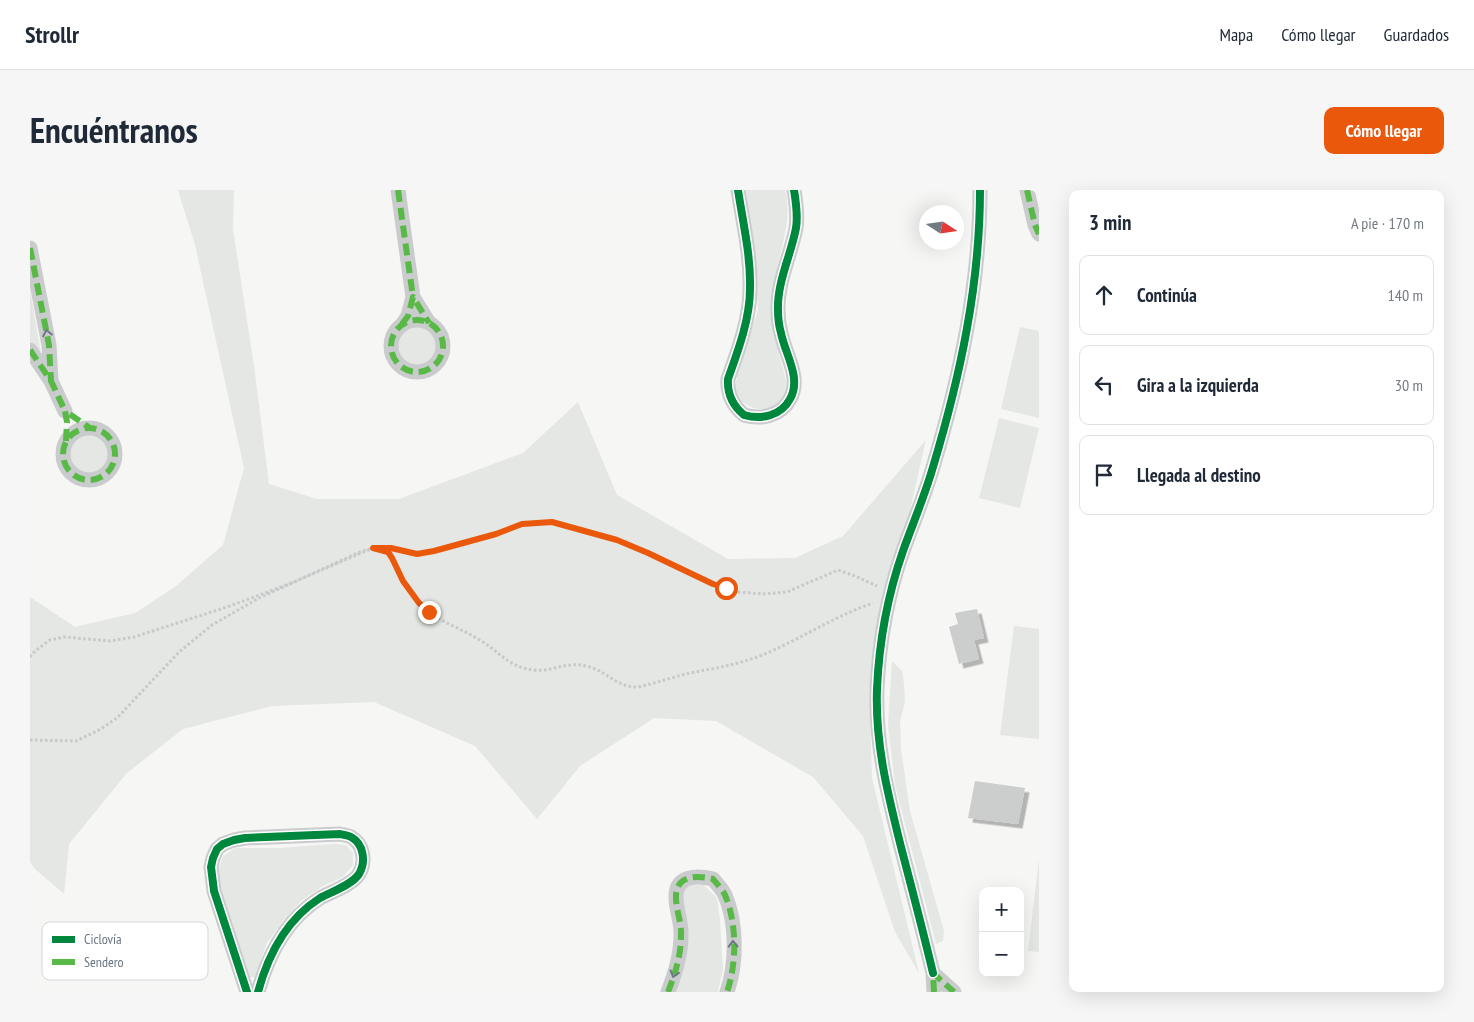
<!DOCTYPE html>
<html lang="es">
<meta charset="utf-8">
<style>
body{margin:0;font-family:"PT Sans Narrow",sans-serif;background:#f6f6f7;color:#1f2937}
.controls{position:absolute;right:15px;bottom:15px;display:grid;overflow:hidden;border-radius:10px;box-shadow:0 5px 20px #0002}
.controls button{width:45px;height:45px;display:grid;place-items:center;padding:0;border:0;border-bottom:1px solid #e0e1e3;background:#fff;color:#1f2937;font:25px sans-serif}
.compass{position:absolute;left:889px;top:15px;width:45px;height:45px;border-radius:50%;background:#fff;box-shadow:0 5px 20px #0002;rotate:102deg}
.stop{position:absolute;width:15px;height:15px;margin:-11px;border:4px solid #ea580c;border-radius:50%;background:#fff}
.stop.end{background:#ea580c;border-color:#fff;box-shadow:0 1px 5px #0008}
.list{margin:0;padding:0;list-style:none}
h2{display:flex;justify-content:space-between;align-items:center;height:65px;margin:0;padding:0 20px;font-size:21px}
h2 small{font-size:16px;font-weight:400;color:#747a83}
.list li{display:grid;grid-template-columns:32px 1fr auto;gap:15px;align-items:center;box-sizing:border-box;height:80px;margin:0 10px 10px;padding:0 10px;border:1px solid #e0e1e3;border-radius:10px}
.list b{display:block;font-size:19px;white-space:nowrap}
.list em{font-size:16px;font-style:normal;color:#747a83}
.icon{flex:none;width:28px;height:28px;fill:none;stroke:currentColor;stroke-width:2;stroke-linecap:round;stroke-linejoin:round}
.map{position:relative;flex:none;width:1009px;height:802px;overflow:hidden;border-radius:10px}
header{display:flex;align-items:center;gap:30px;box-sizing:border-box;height:70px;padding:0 25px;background:#fff;border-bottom:1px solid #e0e1e3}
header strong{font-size:24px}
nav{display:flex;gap:28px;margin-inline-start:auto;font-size:18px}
.intro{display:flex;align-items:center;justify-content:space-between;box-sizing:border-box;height:120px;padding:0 30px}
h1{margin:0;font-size:35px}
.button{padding:12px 22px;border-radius:10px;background:#ea580c;color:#fff;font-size:18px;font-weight:700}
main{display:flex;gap:30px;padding:0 30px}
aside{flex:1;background:#fff;border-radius:10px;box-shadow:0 5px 20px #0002}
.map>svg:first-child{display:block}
</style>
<header>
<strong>Strollr</strong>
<nav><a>Mapa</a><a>Cómo llegar</a><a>Guardados</a></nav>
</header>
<div class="intro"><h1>Encuéntranos</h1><a class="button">Cómo llegar</a></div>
<main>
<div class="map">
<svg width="1009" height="802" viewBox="0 0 1009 802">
<defs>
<filter id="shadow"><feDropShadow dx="4.5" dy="4.5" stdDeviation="0" flood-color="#0004"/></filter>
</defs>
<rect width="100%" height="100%" fill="#f6f6f5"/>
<path fill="#e4e7e3" d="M148,0H204L203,39L224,176L239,294L287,309H369L493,263L548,212L587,305L698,369L765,368L813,346L896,250L839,501L842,588L889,783L865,742L833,646L783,587L686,531L624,528L550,576L507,629L445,556L344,512L242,516L153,539L97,583L39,654L34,704L5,679L0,672V407L45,437L105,423L146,396L193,355L214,278L165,55Z
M714,0H755C763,30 750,59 745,88C744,98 743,109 742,119C741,148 754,174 758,202L749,213L736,220L723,218L712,212L706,205V191L728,120L726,85Z
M0,99L11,164L5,161L0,152Z
M368 156a20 20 0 1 1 40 0a20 20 0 1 1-40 0Z
M990,137L1009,141V228L971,219Z
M969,228L1009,238L990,318L949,308Z
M39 264a20 20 0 1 1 40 0a20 20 0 1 1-40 0Z
M984,436L1009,439V549L970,545Z
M862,471L872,481L874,494L875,512L870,532L871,559L880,621L914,741L913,751L906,754L865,595L858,535Z
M303,654L316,655L323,663V675L313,687L293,696L271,711L253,731L237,753L225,787H219L189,698V678L193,666L206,658H249Z
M1009,669V762L998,761Z
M658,695H674L687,708L690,730L693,779L688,802H642L651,706Z"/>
<path fill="#cccdcd" filter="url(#shadow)" d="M947,419L954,448L944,450L949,469L929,474L919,437L928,434L925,423Z
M945,591L995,598L988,634L938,628Z"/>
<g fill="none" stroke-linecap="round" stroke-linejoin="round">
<path stroke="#c7c8c9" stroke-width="3" stroke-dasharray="2.5 2.5" stroke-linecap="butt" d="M0,467L5,461L20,450L34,447L80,451L104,447L197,417L259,394L343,358H361L387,364L404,361L466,344L492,334L522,332L587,350L618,363L683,394L708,402L733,404L757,402L808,380L825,386L847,396
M0,550L46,551L71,539L88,527L149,462L182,435L229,408L332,361C340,359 350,356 358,362C365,368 367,381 372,389C378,400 388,413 398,421C413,433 432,439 448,449C468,460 479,478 504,480C523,482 536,471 556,476C576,480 587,498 608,497C626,493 643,487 660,483C686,478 711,474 735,464C772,448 805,426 843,413"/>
<path stroke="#cacbcc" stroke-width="15" d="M368,0L383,107
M708,0C713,33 721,66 720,99C720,129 708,161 698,189C697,204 702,215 714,225C731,230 751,226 760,209C772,188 755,164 751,143C749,136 748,128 748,120C747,92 761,65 766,38C768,26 766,12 764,0
M997,0L1005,35L1009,44
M0,58L19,155L21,191
M361 156a26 26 0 1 1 52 0a26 26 0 1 1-52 0Z
M372,135L378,126L383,107L399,133
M0,160L21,191L35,221
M33 264a26 26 0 1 1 52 0a26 26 0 1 1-52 0Z
M903,783C893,741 882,699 871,657C858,605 845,554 847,499C849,453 858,404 873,361C883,333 895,305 903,277C930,187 950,95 950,0
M217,802L184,701L181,677L183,668L187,659L193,654L204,650L215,648L310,644C313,645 318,645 321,647C334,654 336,672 329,684C322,695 301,702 290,708C257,729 238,765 228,802
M638,802C645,784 651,766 651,746C652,733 646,720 646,708C645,685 667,685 683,689C687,694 692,699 695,705C707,733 707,773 697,802
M904,802L903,783L924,802"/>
<path stroke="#58b947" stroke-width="6" stroke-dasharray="12 6" stroke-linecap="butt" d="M368,0L383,107
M997,0L1005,35L1009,44
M0,58L19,155L21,191
M361 156a26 26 0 1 1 52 0a26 26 0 1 1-52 0Z
M372,134L378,126L383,107L399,133
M0,160L21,191L35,221
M33 264a26 26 0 1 1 52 0a26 26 0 1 1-52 0Z
M36,251L37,232L35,221L60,238
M638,802C645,784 651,766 651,746C652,733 646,720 646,708C645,685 667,685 683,689C687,694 692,699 695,705C707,733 707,773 697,802
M904,802L903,783L924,802"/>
<g stroke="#fff" stroke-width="11">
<path id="cycleway" d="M708,0C713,33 721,66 720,99C720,129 708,161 698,189C697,204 702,215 714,225C731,230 751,226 760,209C772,188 755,164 751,143C749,136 748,128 748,120C747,92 761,65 766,38C768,26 766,12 764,0
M903,783C893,741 882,699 871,657C858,605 845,554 847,499C849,453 858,404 873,361C883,333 895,305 903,277C930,187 950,95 950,0
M217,802L184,701L181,677L183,668L187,659L193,654L204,650L215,648L310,644C313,645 318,645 321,647C334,654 336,672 329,684C322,695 301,702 290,708C257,729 238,765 228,802"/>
</g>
<use href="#cycleway" stroke="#00873e" stroke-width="8"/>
</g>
<defs><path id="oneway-chevron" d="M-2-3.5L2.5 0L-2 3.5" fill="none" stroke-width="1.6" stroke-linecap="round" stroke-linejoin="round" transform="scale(1.25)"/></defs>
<g stroke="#6e7986">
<use href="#oneway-chevron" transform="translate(17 143) rotate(-101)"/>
<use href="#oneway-chevron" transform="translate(703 754) rotate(-91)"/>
<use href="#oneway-chevron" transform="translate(644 784) rotate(107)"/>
</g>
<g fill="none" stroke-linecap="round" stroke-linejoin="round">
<path stroke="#ea580c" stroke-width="6" d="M399,422L389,413L373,391L362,368L358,362L343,358H361L387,364L404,361L466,344L492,334L522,332L587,350L618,363L683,394L696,398"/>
</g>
<rect x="12" y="732" width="166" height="58" rx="8" fill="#fff" stroke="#d2d6da" stroke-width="1"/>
<rect x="22" y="746" width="23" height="7" fill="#00873e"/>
<rect x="22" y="769" width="23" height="6" fill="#58b947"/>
<g font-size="14" fill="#697582">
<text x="54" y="754">Ciclovía</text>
<text x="54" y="777">Sendero</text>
</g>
</svg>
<div class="controls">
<button>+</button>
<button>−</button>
</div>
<svg class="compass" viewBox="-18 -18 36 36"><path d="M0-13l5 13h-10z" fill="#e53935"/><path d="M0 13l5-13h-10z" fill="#747a83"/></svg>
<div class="stop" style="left:696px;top:398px"></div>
<div class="stop end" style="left:399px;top:422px"></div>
</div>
<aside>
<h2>3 min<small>A pie · 170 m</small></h2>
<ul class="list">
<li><svg class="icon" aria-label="ahead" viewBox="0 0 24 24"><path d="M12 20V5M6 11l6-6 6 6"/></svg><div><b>Continúa</b></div><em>140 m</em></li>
<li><svg class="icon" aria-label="left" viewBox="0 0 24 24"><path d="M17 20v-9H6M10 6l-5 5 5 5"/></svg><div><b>Gira a la izquierda</b></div><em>30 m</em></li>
<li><svg class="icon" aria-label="arrive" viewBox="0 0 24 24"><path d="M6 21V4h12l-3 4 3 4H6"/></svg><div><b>Llegada al destino</b></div></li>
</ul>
</aside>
</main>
